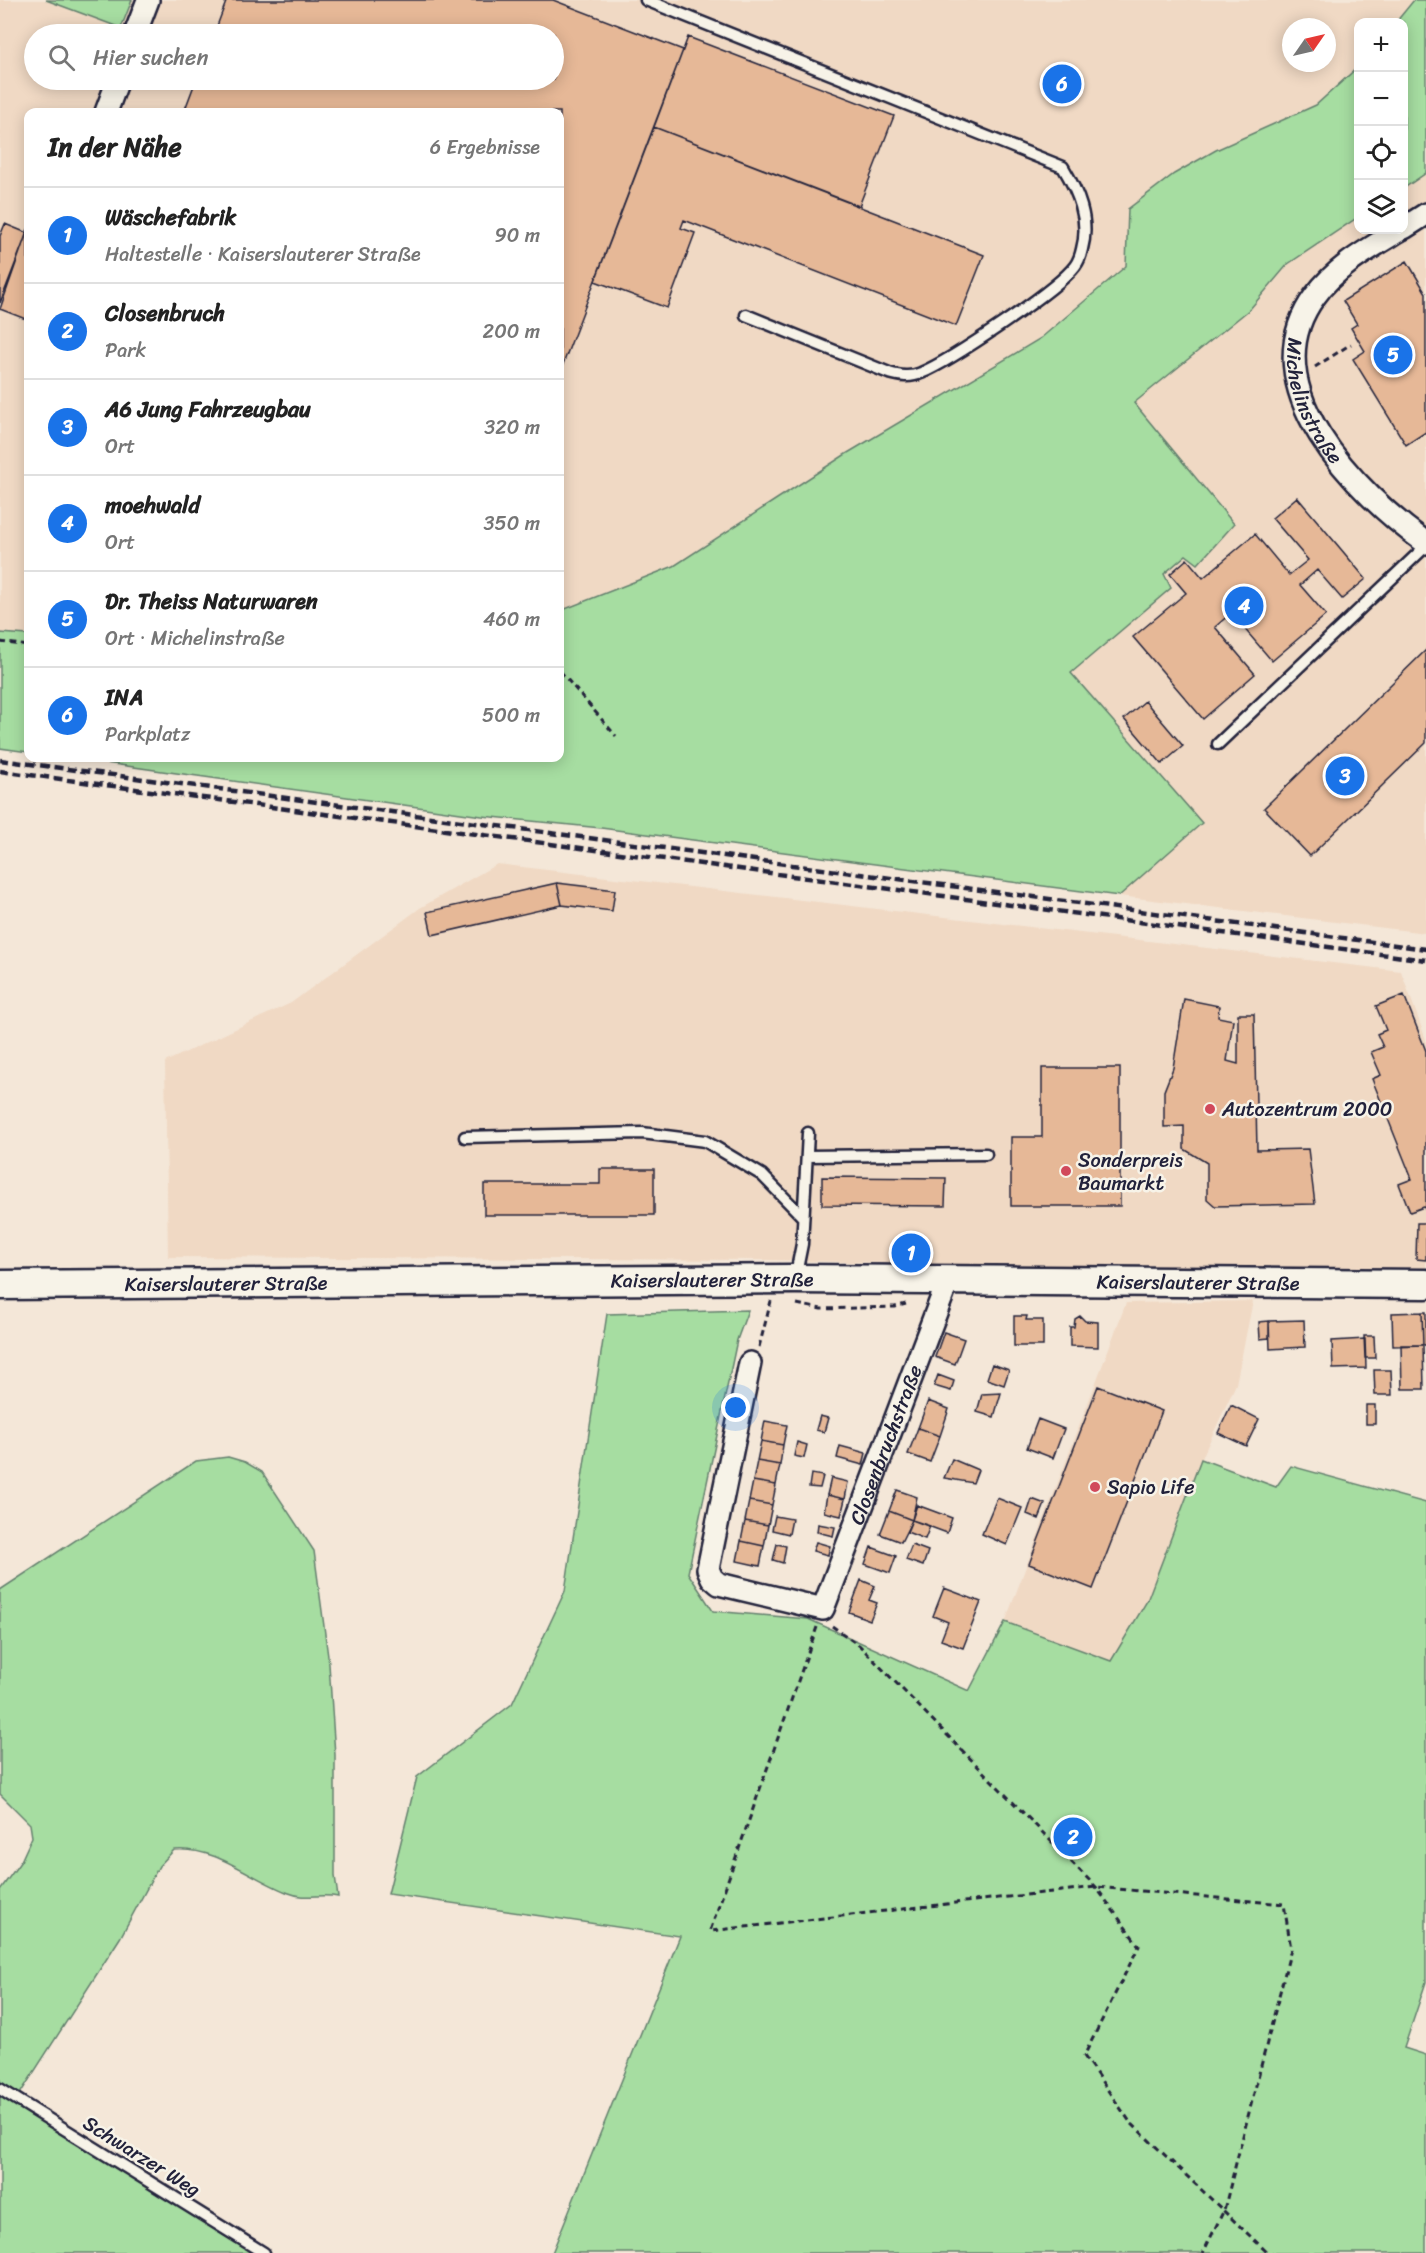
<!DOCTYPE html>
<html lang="de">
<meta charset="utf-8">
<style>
body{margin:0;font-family:Sriracha,sans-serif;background:#f2f2f2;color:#222}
.controls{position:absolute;right:18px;top:18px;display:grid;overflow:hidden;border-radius:12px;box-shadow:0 3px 15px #0003}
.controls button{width:54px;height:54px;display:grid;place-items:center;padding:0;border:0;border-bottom:2px solid #e0e0e0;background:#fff;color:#222;font:30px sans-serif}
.compass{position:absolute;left:1282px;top:18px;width:54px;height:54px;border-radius:50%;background:#fff;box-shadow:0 3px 15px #0003;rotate:56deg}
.you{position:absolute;left:736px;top:1408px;width:21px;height:21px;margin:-15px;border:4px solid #fff;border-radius:50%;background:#1a73e8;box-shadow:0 0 0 9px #1a73e833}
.badge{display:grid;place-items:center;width:39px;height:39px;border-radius:50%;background:#1a73e8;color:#fff;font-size:20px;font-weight:700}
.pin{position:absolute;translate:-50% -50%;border:3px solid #fff;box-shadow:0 2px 6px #0006}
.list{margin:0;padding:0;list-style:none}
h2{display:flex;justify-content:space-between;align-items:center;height:78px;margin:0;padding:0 24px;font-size:26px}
h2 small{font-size:20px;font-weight:400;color:#767676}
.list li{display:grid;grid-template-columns:39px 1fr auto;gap:18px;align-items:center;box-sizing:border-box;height:96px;padding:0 24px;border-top:2px solid #e0e0e0}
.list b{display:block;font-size:22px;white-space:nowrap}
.list p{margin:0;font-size:20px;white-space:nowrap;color:#767676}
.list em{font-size:20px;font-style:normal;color:#767676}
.icon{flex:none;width:33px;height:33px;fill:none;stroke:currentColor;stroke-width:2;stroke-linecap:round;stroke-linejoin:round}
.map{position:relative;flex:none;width:1426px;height:2253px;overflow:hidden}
.search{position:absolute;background:#fff;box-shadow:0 3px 15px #0003;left:24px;top:24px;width:540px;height:66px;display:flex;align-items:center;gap:15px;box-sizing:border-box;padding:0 21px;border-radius:33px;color:#767676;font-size:22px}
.panel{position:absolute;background:#fff;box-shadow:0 3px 15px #0003;left:24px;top:108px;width:540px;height:654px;border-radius:12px}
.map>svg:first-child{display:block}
</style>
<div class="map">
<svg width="1426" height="2253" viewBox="0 0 1426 2253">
<rect width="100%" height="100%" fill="#f4e7d8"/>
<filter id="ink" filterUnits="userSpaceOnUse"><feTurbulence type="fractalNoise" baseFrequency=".0167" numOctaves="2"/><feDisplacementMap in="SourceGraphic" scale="12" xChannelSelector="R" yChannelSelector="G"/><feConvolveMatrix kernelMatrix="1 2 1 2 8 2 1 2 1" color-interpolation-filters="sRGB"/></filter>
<g filter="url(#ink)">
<path fill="#f0d9c4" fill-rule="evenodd" d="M0,0H46L120,28L132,0H1414L1396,22H1358V67L1316,105L1216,150L1174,174L1127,266L1041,338L846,454L674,566L560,611V112H28V635L0,633ZM1291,27H1327V63H1291ZM34,34H554V80H34Z
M1426,173V933L1119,896L1202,823L1071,673L1170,588L1164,574L1186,555L1197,564L1233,524L1134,403L1250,309L1288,264L1358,217V230H1404V188Z
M497,864L1401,971L1426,1040V1270L1130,1269L766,1260L168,1257L165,1062L291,1003L420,908Z
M1253,1301L1236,1384L1201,1460L1147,1601L1111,1662L1005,1622L1126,1303Z"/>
<path fill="#a6dda1" stroke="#64806e" stroke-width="1.5" d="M46,0H132L121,28Z
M1414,0H1426V173L1404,188V22H1396Z
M1358,67V217L1288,264L1250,309L1134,403L1234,524L1198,564L1186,555L1164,574L1171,588L1071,673L1202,823L1119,896L601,828L482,816L70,758H560V611L674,566L846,454L1041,338L1126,266L1128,209L1174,174L1216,150L1316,105Z
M0,633L28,635V752L0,748Z
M748,1310L737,1340L688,1573L713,1611L808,1619L969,1691L1005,1622L1111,1661L1147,1601L1201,1459L1276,1487L1291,1466L1426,1503V1982L1404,2048L1426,2055V2253H552L680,1936L388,1894L417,1777L512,1704L565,1591L607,1314Z
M228,1457L245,1462L262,1472L314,1551L329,1664L335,1755V1876L338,1897C321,1893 306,1900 289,1893C251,1879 216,1846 174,1850L159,1866L120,1938L18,2097L0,2085V1890L21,1861L32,1837L30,1824L0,1794V1590L196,1461Z
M0,2091L254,2253H0Z"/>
<path fill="#e6b897" stroke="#22223b" stroke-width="1.5" d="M221,0H553L683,50L560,372V112H184L196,80H554V34H214L226,2Z
M688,37L894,116L859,206L654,127Z
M654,127L984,255L956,326L684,220L681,228L695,233L667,308L595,281Z
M5,224L27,233L0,303V236Z
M28,229V320L0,309Z
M1407,261L1426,293V432L1406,445L1353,359L1365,351L1351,328L1357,324L1343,301Z
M1297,497L1366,579L1342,599L1317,570L1300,585L1326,615L1272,661L1231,613L1215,627L1255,674L1203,719L1133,637L1186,593L1170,574L1187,559L1203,578L1255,534L1289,575L1308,560L1272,518Z
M1426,650V743L1310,856L1264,808Z
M1145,701L1183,746L1162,764L1124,719Z
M557,883L615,890L612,911L562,905Z
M557,883L562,905L432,935L427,912Z
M1404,995L1426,1051V1211L1424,1207L1410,1212L1399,1184L1412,1179L1372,1079L1381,1075L1371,1052L1383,1047L1377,1034L1386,1030L1376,1006Z
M1184,999L1219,1006L1218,1017L1233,1020L1227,1061L1238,1064V1014H1254L1257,1150L1308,1149L1315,1204L1215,1206L1207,1199V1163L1184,1149V1126L1164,1127V1091L1173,1068Z
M1042,1068H1120V1206H1011V1137H1042Z
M600,1169H654V1215H484V1184H600Z
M822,1177L946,1178L945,1206L822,1205Z
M1417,1223H1426V1260L1416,1259Z
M1422,1312L1423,1345L1393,1346L1392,1313Z
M1422,1312H1426V1345H1423Z
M1014,1316H1027L1026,1320H1043V1346H1014Z
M1080,1316L1085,1321L1098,1322V1347L1070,1346V1327H1074L1075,1319Z
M1304,1320L1305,1347L1270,1349L1269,1321Z
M1269,1321V1338L1260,1339L1259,1322Z
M944,1332L964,1339L955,1364L935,1357Z
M1364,1336H1374L1375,1358H1365Z
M1365,1339L1366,1368L1333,1369L1332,1341Z
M1401,1345H1423L1424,1389H1402Z
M992,1364L1009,1370L1004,1385L987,1379Z
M1374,1370H1391L1392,1395H1375Z
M938,1375L954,1381L951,1391L934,1386Z
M1098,1386L1162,1411L1093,1589L1029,1564Z
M1001,1393L994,1417L977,1412L982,1394Z
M928,1401L949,1409L940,1436L918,1428Z
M1231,1405L1259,1419L1246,1446L1218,1433Z
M1366,1405H1375V1424H1366Z
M820,1416L828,1418L824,1432L816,1430Z
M1038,1419L1064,1429L1053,1458L1027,1448Z
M765,1421L787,1425L783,1445L761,1441Z
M918,1428L940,1436L930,1462L908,1454Z
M761,1441L783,1445L780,1465L757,1461Z
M797,1442L807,1445L804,1458L794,1456Z
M840,1446L866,1453L863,1465L837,1458Z
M952,1459L978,1470L973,1483L944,1478Z
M757,1461L780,1465L776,1485L753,1481Z
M811,1474L823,1476L820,1488L809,1487Z
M831,1478L848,1482L845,1499L827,1495Z
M753,1481L776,1485L772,1505L749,1501Z
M897,1490L917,1497L912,1520L889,1511Z
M827,1495L845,1499L841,1516L824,1512Z
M997,1498L1022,1508L1007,1545L982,1534Z
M1032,1499L1045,1504L1039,1519L1027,1514Z
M749,1501L772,1505L768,1525L745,1521Z
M917,1505L952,1518L947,1533L912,1520Z
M889,1511L912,1520L901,1542L880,1534Z
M775,1516L792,1519L789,1534L772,1530Z
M912,1520L930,1526L925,1539L907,1532Z
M745,1521L768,1525L764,1546L741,1541Z
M818,1524L835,1527L833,1536L817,1532Z
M741,1541L764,1546L760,1566L737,1561Z
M816,1542L830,1546L828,1555L813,1551Z
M777,1544L786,1546L783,1563L773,1560Z
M912,1545L928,1551L923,1566L906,1560Z
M871,1547L896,1556L890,1573L865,1564Z
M861,1580L875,1586L869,1600L877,1603L870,1620L849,1612Z
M944,1588L981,1602L963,1648L941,1640L948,1622L933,1616Z"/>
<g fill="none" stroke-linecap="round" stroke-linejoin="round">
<g stroke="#22223b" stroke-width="15">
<path id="service" d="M646,0L1063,167C1078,192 1090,220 1082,249C1081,254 1078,262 1075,266C1057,290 950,361 921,373C910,378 900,376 889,373L746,315
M1218,744L1426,546
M465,1137L642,1133L705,1141L762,1175L803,1217
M807,1156L986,1154
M795,1279L802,1244L808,1133
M0,2089L264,2253"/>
</g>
<g stroke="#22223b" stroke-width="26">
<g id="minor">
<path d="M135,34L148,0"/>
<path d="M106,112L118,80"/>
<path d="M1404,228L1426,214"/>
<path id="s1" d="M1400,230C1369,249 1337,266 1315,296C1248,386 1358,494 1426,543"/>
<path id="s2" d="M750,1363L708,1569L712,1578L719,1584L823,1609L948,1281"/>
</g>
</g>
<g stroke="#22223b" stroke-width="33">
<g id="secondary">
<path id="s3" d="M0,1285L795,1279L1426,1284"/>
</g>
</g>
<path stroke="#22223b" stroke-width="3" stroke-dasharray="6 4.5" stroke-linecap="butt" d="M1315,367L1351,344
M0,642L28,646
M560,671L616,736
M797,1304L821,1309L895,1307L906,1304
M759,1347L771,1301
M832,1626L860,1646L1096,1887L1139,1946L1084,2056L1130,2122L1268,2253
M817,1627L710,1931L1096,1887L1284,1904L1291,1949L1224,2210L1203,2253"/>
<use href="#service" stroke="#f7f3e8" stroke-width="10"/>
<use href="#minor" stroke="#f7f3e8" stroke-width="21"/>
<use href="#secondary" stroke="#f7f3e8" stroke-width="28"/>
<path stroke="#22223b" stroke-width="4.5" stroke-dasharray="9 4.5" stroke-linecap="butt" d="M0,760L1426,949
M0,771L1426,960"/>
</g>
</g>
<g fill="#d1495b" stroke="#f7f3e8" stroke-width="2">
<circle cx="1210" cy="1109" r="6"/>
<circle cx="1066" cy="1171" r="6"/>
<circle cx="1095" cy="1487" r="6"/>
</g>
<g text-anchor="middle" stroke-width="5" stroke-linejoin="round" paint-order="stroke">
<g font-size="20" fill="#22223b" stroke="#f7f3e8">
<text dy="7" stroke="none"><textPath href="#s1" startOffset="222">Michelinstraße</textPath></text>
<text dy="7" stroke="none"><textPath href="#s3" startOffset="712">Kaiserslauterer Straße</textPath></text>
<text dy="7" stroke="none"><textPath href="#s3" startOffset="1198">Kaiserslauterer Straße</textPath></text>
<text dy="7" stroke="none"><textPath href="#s3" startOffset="226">Kaiserslauterer Straße</textPath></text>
<text dy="7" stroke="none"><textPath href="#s2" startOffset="512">Closenbruchstraße</textPath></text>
<text transform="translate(142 2156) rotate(32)" y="7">Schwarzer Weg</text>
</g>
<g font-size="20" fill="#22223b" stroke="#f7f3e8" text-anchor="start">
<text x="1222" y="1116">Autozentrum 2000</text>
<text x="1078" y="1167">Sonderpreis<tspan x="1078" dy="23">Baumarkt</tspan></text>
<text x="1107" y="1494">Sapio Life</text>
</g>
</g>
</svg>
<div class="controls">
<button>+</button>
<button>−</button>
<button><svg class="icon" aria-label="locate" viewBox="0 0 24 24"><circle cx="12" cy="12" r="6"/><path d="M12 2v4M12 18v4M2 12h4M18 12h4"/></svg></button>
<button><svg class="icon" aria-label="layers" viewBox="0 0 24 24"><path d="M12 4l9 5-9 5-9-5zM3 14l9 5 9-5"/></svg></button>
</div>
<svg class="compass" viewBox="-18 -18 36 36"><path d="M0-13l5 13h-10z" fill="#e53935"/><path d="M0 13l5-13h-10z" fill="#767676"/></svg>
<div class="you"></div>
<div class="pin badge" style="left:911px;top:1253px">1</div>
<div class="pin badge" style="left:1073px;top:1837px">2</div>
<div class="pin badge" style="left:1345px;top:776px">3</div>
<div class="pin badge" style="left:1244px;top:606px">4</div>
<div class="pin badge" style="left:1393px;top:355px">5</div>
<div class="pin badge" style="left:1062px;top:84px">6</div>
<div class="search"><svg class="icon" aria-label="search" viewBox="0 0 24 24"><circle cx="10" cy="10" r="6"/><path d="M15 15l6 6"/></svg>Hier suchen</div>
<section class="panel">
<h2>In der Nähe<small>6 Ergebnisse</small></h2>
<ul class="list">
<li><span class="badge">1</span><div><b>Wäschefabrik</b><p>Haltestelle · Kaiserslauterer Straße</p></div><em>90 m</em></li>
<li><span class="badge">2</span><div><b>Closenbruch</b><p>Park</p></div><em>200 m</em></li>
<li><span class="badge">3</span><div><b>A6 Jung Fahrzeugbau</b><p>Ort</p></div><em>320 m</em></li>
<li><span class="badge">4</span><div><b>moehwald</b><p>Ort</p></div><em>350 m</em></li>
<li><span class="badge">5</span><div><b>Dr. Theiss Naturwaren</b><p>Ort · Michelinstraße</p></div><em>460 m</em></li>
<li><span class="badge">6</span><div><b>INA</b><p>Parkplatz</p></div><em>500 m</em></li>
</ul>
</section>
</div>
